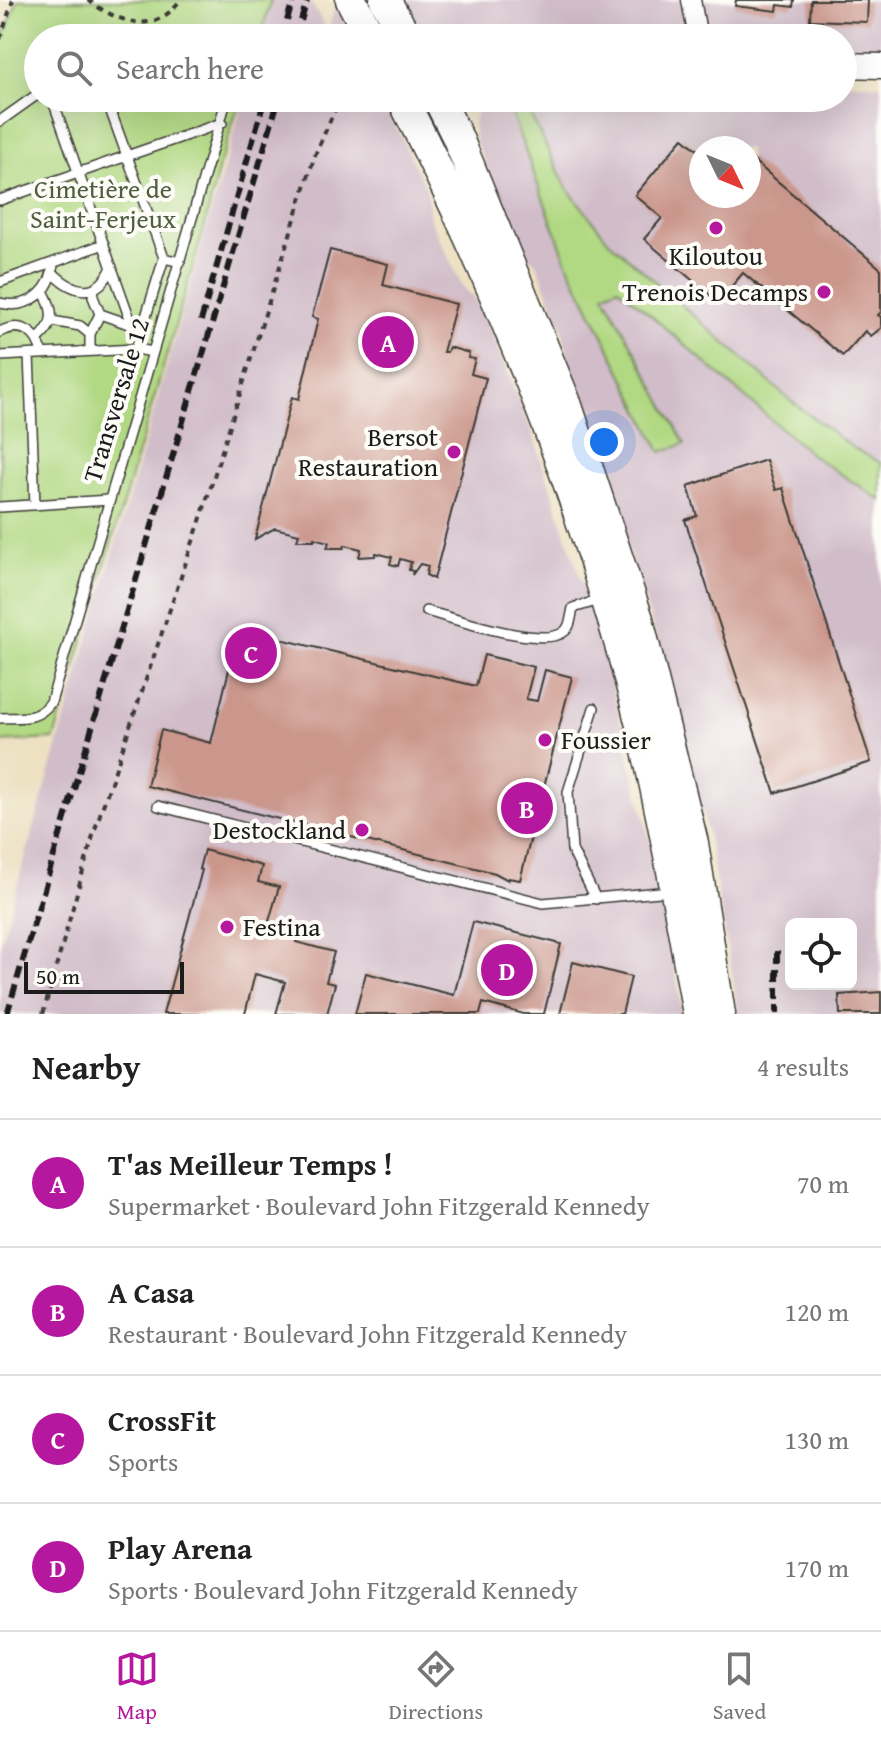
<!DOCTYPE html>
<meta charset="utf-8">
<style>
body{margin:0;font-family:"Gentium Book Plus",serif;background:#f6f6f6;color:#222}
.controls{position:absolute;right:24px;bottom:24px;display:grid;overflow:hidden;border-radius:12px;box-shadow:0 8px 32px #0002}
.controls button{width:72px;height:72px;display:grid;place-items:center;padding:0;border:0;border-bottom:2px solid #e0e0e0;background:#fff;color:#222;font:40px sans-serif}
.compass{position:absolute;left:689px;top:136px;width:72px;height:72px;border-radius:50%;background:#fff;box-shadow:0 8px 32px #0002;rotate:133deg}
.scale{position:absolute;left:24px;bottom:20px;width:160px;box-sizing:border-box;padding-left:8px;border:4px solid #1c1c1c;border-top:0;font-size:22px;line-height:28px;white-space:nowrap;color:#1c1c1c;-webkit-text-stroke:6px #fdfcf7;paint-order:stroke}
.you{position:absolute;left:604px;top:442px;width:28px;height:28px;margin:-20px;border:6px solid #fff;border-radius:50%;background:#1a73e8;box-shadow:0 0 0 12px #1a73e833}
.badge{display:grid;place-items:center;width:52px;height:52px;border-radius:50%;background:#b5179e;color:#fff;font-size:26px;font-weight:700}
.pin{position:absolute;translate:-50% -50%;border:4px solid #fff;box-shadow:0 2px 8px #0006}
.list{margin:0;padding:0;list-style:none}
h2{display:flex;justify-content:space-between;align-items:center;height:104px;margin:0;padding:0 32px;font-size:34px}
h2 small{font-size:26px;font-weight:400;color:#767676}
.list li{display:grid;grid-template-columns:52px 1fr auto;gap:24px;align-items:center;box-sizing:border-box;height:128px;padding:0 32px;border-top:2px solid #e0e0e0}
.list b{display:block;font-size:30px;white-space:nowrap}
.list p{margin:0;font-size:26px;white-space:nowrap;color:#767676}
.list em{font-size:26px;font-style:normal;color:#767676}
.icon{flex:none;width:44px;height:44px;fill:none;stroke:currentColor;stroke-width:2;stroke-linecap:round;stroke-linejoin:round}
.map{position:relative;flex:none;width:881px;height:1014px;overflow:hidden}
.search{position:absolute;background:#fff;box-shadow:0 8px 32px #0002;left:24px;right:24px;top:24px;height:88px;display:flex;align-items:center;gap:20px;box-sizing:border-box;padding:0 28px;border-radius:44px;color:#767676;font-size:30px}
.sheet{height:616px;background:#fff}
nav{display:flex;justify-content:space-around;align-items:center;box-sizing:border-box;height:112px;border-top:2px solid #e0e0e0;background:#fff;font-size:22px;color:#767676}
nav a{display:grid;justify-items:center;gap:4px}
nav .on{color:#b5179e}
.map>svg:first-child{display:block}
</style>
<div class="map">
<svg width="881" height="1014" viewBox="0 0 881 1014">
<rect width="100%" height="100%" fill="#fdfcf7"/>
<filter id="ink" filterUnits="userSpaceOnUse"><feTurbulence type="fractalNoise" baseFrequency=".0125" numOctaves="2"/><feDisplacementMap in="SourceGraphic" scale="16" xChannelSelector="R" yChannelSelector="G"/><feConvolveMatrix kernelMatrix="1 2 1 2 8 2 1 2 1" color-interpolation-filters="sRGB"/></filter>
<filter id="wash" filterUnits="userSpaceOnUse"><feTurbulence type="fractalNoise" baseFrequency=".006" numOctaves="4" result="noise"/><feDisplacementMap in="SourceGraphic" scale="32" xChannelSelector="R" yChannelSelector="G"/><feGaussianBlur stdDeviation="1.8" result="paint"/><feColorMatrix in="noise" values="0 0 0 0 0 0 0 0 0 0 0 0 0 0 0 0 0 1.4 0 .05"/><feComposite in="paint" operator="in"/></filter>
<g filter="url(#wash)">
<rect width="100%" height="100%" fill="#ede1c2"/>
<path fill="#d1bdc9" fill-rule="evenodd" d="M272,0H309L328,30L337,2L354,38H261Z
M404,0H881V50L843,47V38L568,35L545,38H427L421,33Z
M843,82L881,85V1014H739L707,831L664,660L576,390L562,329L537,264L523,252L475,140L473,123L482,98H843ZM701,148H749V196H701ZM791,924H851V984H791Z
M244,98H383L427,191L430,219L461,284L482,309L533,435L599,634L657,870L683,1014H0V945Z"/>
<path fill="#b1d882" stroke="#667a4f" stroke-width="2" d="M18,0H271L260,38H38V98H241L219,167L204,228L54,739L0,742V46Z
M523,100L567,188L609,241L791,401L853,448L881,463V500L813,456L618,287L604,294L685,444L661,452L568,265L507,102Z"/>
<g id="blocks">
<path fill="#cb968b" d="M736,0H794L793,7L778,5L777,11L735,6Z
M811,0H868L867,22L810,20Z
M683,138L701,153V196H749V157L881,269V312L878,315L881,317V328L871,336L865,331L843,356L743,273L718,302L644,239L662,218L635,195Z
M729,140L738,148H722Z
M330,250L388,264L383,285L456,304L443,352H447L449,347L469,353L468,358L475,359L471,374L486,378L434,579L426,575L428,566L420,564L412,575L413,571L409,570L411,562L400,559L398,566L390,564L392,557L376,553L375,556L359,557L361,549L345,545L344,548H327L329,542L314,538V540H297L299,534L275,528L255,539L292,397L299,399L318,319L312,317Z
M766,460L776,490L783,488L871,762L775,793L685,520L697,516L688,486Z
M239,629L476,686L484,655L534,667L526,699L537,701L545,670L572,677L520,880L508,878V880L495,873L147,786L161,730L211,743Z
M204,850L262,866L258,882L279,887L269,921L299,929L296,942L334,952L326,982L335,984L327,1014H276L285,982L255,974L245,1014H163L202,870L199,869Z
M473,922L561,944L544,1014H524L483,1003L480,1014H355L366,973L454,995Z
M573,962L631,977L622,1014H560Z
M881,992V1014H840L839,995Z"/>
</g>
</g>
<g filter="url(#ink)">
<use href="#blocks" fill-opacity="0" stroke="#3b3a35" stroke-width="2"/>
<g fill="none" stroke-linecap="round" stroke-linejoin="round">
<g stroke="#3b3a35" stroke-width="12">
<path id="service" d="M52,98L132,325L142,331
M106,98L164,258L180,262
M0,121L38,94
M0,200L222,123
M52,272C73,293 98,300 112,267
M0,282L104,244
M94,288L93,297L100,314L132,325
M0,303C28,310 52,292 53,263
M52,321L80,326L90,334
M0,332C21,321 38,332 42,354
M38,339C56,324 54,310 43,291
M136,349L164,258
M90,351V334L100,314
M29,355L35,505
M0,356L136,349L153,352
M0,507L109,500
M426,611C453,618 545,650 565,631C571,626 571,616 573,608L603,599
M594,708L568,792L572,850L596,899
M0,718C22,717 37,721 51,702L227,98
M158,806L543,903L670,891"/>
</g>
<g stroke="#3b3a35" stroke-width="21">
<path id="minor" d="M691,0L698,38"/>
</g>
<g stroke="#3b3a35" stroke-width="27">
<path id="tertiary" d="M843,65L881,66"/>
</g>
<g stroke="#3b3a35" stroke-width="33">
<path id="primary" d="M351,0L371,38
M385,0L407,38
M402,98C488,266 561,444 614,624C652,752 675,883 698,1014
M438,98L457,136L566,403L638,619L693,843L720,1014"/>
</g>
<path stroke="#3b3a35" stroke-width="4" stroke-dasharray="6 6" stroke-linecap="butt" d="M88,0C117,22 155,37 180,0
M0,39L13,0
M43,1014L94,832L199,524L315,155L340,98"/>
<use href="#service" stroke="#fff" stroke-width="9"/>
<use href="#minor" stroke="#fff" stroke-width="18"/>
<use href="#tertiary" stroke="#fff" stroke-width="24"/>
<use href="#primary" stroke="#fff" stroke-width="30"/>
<path stroke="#1c1c1c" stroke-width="6" stroke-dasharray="12 6" stroke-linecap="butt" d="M282,38L293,0
M296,38L307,0
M201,321L265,98
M777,951V1014
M7,1014L279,98"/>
</g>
</g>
<g fill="#b5179e" stroke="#fdfcf7" stroke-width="3">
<circle cx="716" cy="228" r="8"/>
<circle cx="824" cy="292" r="8"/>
<circle cx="454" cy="452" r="8"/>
<circle cx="545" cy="740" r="8"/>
<circle cx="362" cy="830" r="8"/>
<circle cx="227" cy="927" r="8"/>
</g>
<g text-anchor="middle" stroke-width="8" stroke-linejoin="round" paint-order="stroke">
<g font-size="26" fill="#505e40" stroke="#fdfcf7">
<text x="103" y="198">Cimetière de<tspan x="103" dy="30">Saint-Ferjeux</tspan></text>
</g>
<g font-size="26" fill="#1c1c1c" stroke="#fdfcf7" text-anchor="end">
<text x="716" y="265" text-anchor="middle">Kiloutou</text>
<text x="808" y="301">Trenois Decamps</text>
<text x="438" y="446">Bersot<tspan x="438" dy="30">Restauration</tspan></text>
<text x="561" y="749" text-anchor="start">Foussier</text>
<text x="346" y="839">Destockland</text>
<text x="243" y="936" text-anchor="start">Festina</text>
</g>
<g font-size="26" fill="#1c1c1c" stroke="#fdfcf7">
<text transform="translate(116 400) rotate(-73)" y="9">Transversale 12</text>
</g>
</g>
</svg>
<div class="controls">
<button><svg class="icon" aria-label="locate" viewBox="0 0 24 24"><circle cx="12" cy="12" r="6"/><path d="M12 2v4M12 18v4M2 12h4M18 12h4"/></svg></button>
</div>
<svg class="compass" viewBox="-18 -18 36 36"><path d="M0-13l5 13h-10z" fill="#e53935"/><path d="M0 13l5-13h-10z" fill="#767676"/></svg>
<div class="scale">50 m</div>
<div class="you"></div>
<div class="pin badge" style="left:388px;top:342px">A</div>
<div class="pin badge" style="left:527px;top:808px">B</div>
<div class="pin badge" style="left:251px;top:653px">C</div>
<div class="pin badge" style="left:507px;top:970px">D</div>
<div class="search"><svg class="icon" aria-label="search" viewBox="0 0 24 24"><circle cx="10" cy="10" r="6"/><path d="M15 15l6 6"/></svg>Search here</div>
</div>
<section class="sheet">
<h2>Nearby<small>4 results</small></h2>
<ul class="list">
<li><span class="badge">A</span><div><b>T'as Meilleur Temps !</b><p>Supermarket · Boulevard John Fitzgerald Kennedy</p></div><em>70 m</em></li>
<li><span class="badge">B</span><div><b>A Casa</b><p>Restaurant · Boulevard John Fitzgerald Kennedy</p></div><em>120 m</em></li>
<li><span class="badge">C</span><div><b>CrossFit</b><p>Sports</p></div><em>130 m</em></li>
<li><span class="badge">D</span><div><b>Play Arena</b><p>Sports · Boulevard John Fitzgerald Kennedy</p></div><em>170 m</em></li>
</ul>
</section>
<nav>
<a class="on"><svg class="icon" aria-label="map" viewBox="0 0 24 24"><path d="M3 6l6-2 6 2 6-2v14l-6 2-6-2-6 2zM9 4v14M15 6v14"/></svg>Map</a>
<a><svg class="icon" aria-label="directions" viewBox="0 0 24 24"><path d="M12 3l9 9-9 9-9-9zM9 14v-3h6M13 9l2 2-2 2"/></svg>Directions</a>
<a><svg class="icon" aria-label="saved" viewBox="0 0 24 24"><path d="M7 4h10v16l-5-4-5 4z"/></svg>Saved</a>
</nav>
